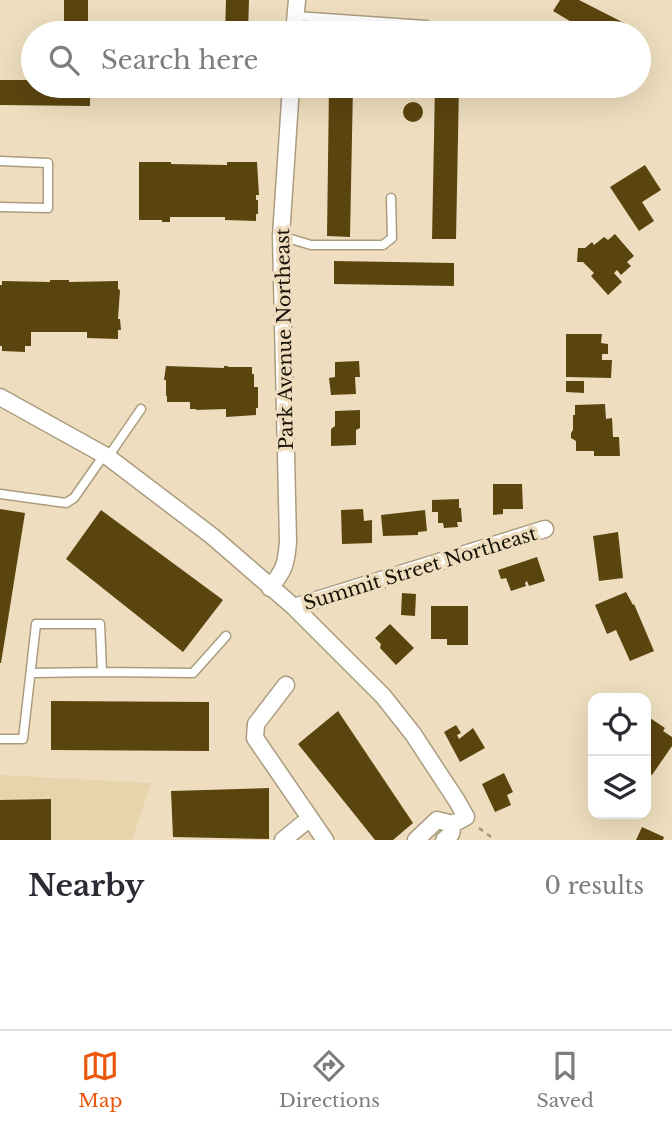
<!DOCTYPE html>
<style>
body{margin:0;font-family:"Libre Baskerville",serif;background:#f2f2f3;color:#2b2b33}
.controls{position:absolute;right:21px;bottom:21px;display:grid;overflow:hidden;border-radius:14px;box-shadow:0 7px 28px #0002}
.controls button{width:63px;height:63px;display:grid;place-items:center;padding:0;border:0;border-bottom:2px solid #e1e1e2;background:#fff;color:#2b2b33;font:35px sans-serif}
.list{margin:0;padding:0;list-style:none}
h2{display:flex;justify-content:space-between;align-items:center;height:91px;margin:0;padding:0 28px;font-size:30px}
h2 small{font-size:23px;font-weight:400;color:#7c7c81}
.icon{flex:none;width:38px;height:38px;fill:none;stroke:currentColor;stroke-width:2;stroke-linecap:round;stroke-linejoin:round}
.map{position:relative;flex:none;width:672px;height:840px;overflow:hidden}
.search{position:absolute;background:#fff;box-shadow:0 7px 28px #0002;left:21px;right:21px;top:21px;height:77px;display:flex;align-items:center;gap:18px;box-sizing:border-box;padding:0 24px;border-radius:38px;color:#7c7c81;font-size:26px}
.sheet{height:189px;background:#fff}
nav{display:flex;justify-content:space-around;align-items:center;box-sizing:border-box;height:98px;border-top:2px solid #e1e1e2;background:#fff;font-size:19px;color:#7c7c81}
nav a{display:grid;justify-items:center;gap:4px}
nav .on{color:#ea580c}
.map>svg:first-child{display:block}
</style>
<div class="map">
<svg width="672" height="840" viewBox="0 0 672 840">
<rect width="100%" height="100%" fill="#eedebf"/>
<path fill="#e7d4ad" d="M0,775L151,783L132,840H0Z"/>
<path fill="#5b450f" d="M64,0H88V33H64Z
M226,0H249L248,33H225Z
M560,0H579L632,27L629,33H590L553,11Z
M0,80H33V86H90V106L0,105Z
M114,86H250V93L114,91Z
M329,86H353L350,237L327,236Z
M435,86H459L456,239H432Z
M403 112a10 10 0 1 1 20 0a10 10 0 1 1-20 0Z
M139,162H171V164L227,165V162H257L259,195H256V200H258V214H256V221L225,220V217H170V222H162V220H139Z
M645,165L661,190L642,202L654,221L639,231L610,187Z
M615,234L634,256L627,262L631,266L621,275L617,270L614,273L622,282L608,295L591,276L594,273L583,262H577L578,248H585L592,242L594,245L604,237L608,240Z
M334,261L454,263V286L334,284Z
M50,280H69V282L118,281V289L120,290L118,319H120L121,330H118V339L87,338V332H31V346H25V352L2,351V346H0V285H2V281L50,282Z
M566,334H602L601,343L608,344V354H602V360H612L611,378L566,377Z
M359,361L360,377H355L356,394L331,395L329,378L335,377V362Z
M166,366L224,368V366H228V367H252V374H254V387H258V408H256V415L226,417V409L196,410V409H190V402H167V396H166V380H164Z
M566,381H584V393L566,392Z
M605,404L606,419L612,418L613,437H619L620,456H594V451H576V441L571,438V433L573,430V415H575V405Z
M360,410V428L356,430V445L331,446V429L335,426V411Z
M493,484H522L523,509H503V514L493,515Z
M459,499V508H461L462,522H457L458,527L444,528L443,523H438V512H432V500Z
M0,509L25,513L1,663H0Z
M363,509L364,521L372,520V543L342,544L341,510Z
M101,510L223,600L183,652L66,559Z
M425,510L427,531L418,532V535L383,536L381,515Z
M618,532L623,578L599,581L593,536Z
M537,557L545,581L529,586L527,581L525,583L526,586L511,591L506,578L501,579L498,570Z
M626,592L633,605L634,604L654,651L630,661L616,630L607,634L595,605Z
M402,593L416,594L415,616L401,615Z
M431,606H468V645H447V639H431Z
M390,624L414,648L396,665L380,648L381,644L375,638Z
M51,701L209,702V751L51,750Z
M338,711L413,823L393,840H375L298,744Z
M646,718L649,720L650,718L665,728L663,731L672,737V746L652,775L646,770Z
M456,725L461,733L457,735L459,739L473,728L485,748L460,762L444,732Z
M504,773L513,792L507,795L511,805L495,812L482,784Z
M269,788V839L173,837L171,791Z
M51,799V840H0V800Z
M642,827L664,837L663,840H636Z"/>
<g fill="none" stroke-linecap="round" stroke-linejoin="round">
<g stroke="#ab9c7f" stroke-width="11">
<path id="lane" d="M296,16L426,25
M0,161L48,163V208L0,207
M281,236L311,245H383L392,238L391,198
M108,457L141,409
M0,494L66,503L74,498L104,455
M31,673L102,672
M0,739H23L36,624H100L102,672L193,673L226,636"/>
</g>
<g stroke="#ab9c7f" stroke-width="19">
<path id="street" d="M294,33L297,0
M0,397L108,457L212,536L294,607L383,696L413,734L457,801L466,817L453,824L437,820L416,840
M270,588C284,570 286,566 288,542L281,236L291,86
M294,607L545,529
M286,685L256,724L255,738L325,840
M283,840L310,818
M444,840L451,834L453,824"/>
</g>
<path stroke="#a49880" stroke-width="2.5" stroke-dasharray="5 5" stroke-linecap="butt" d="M479,828L495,840"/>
<use href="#lane" stroke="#fff" stroke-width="8"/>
<use href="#street" stroke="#fff" stroke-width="16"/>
</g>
<g text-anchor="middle" stroke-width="7" stroke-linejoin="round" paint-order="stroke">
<g font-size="19" fill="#191308" stroke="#eedebf">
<text transform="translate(284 339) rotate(-91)" y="7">Park Avenue Northeast</text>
<text transform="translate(420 568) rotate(-17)" y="7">Summit Street Northeast</text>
</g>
</g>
</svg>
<div class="controls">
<button><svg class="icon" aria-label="locate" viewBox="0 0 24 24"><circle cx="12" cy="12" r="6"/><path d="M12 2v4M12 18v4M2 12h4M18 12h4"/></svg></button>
<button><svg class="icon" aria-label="layers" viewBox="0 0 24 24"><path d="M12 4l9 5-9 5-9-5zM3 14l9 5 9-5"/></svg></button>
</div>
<div class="search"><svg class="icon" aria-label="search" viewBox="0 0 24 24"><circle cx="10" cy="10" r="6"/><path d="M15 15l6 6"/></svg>Search here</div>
</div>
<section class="sheet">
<h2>Nearby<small>0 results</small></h2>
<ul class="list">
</ul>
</section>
<nav>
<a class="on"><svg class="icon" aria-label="map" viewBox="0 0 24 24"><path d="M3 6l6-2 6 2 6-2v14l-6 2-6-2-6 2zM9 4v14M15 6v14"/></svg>Map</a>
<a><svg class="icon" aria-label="directions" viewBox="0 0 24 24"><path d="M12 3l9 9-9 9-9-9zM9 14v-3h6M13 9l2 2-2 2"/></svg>Directions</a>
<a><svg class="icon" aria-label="saved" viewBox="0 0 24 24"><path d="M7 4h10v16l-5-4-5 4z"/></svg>Saved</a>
</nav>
